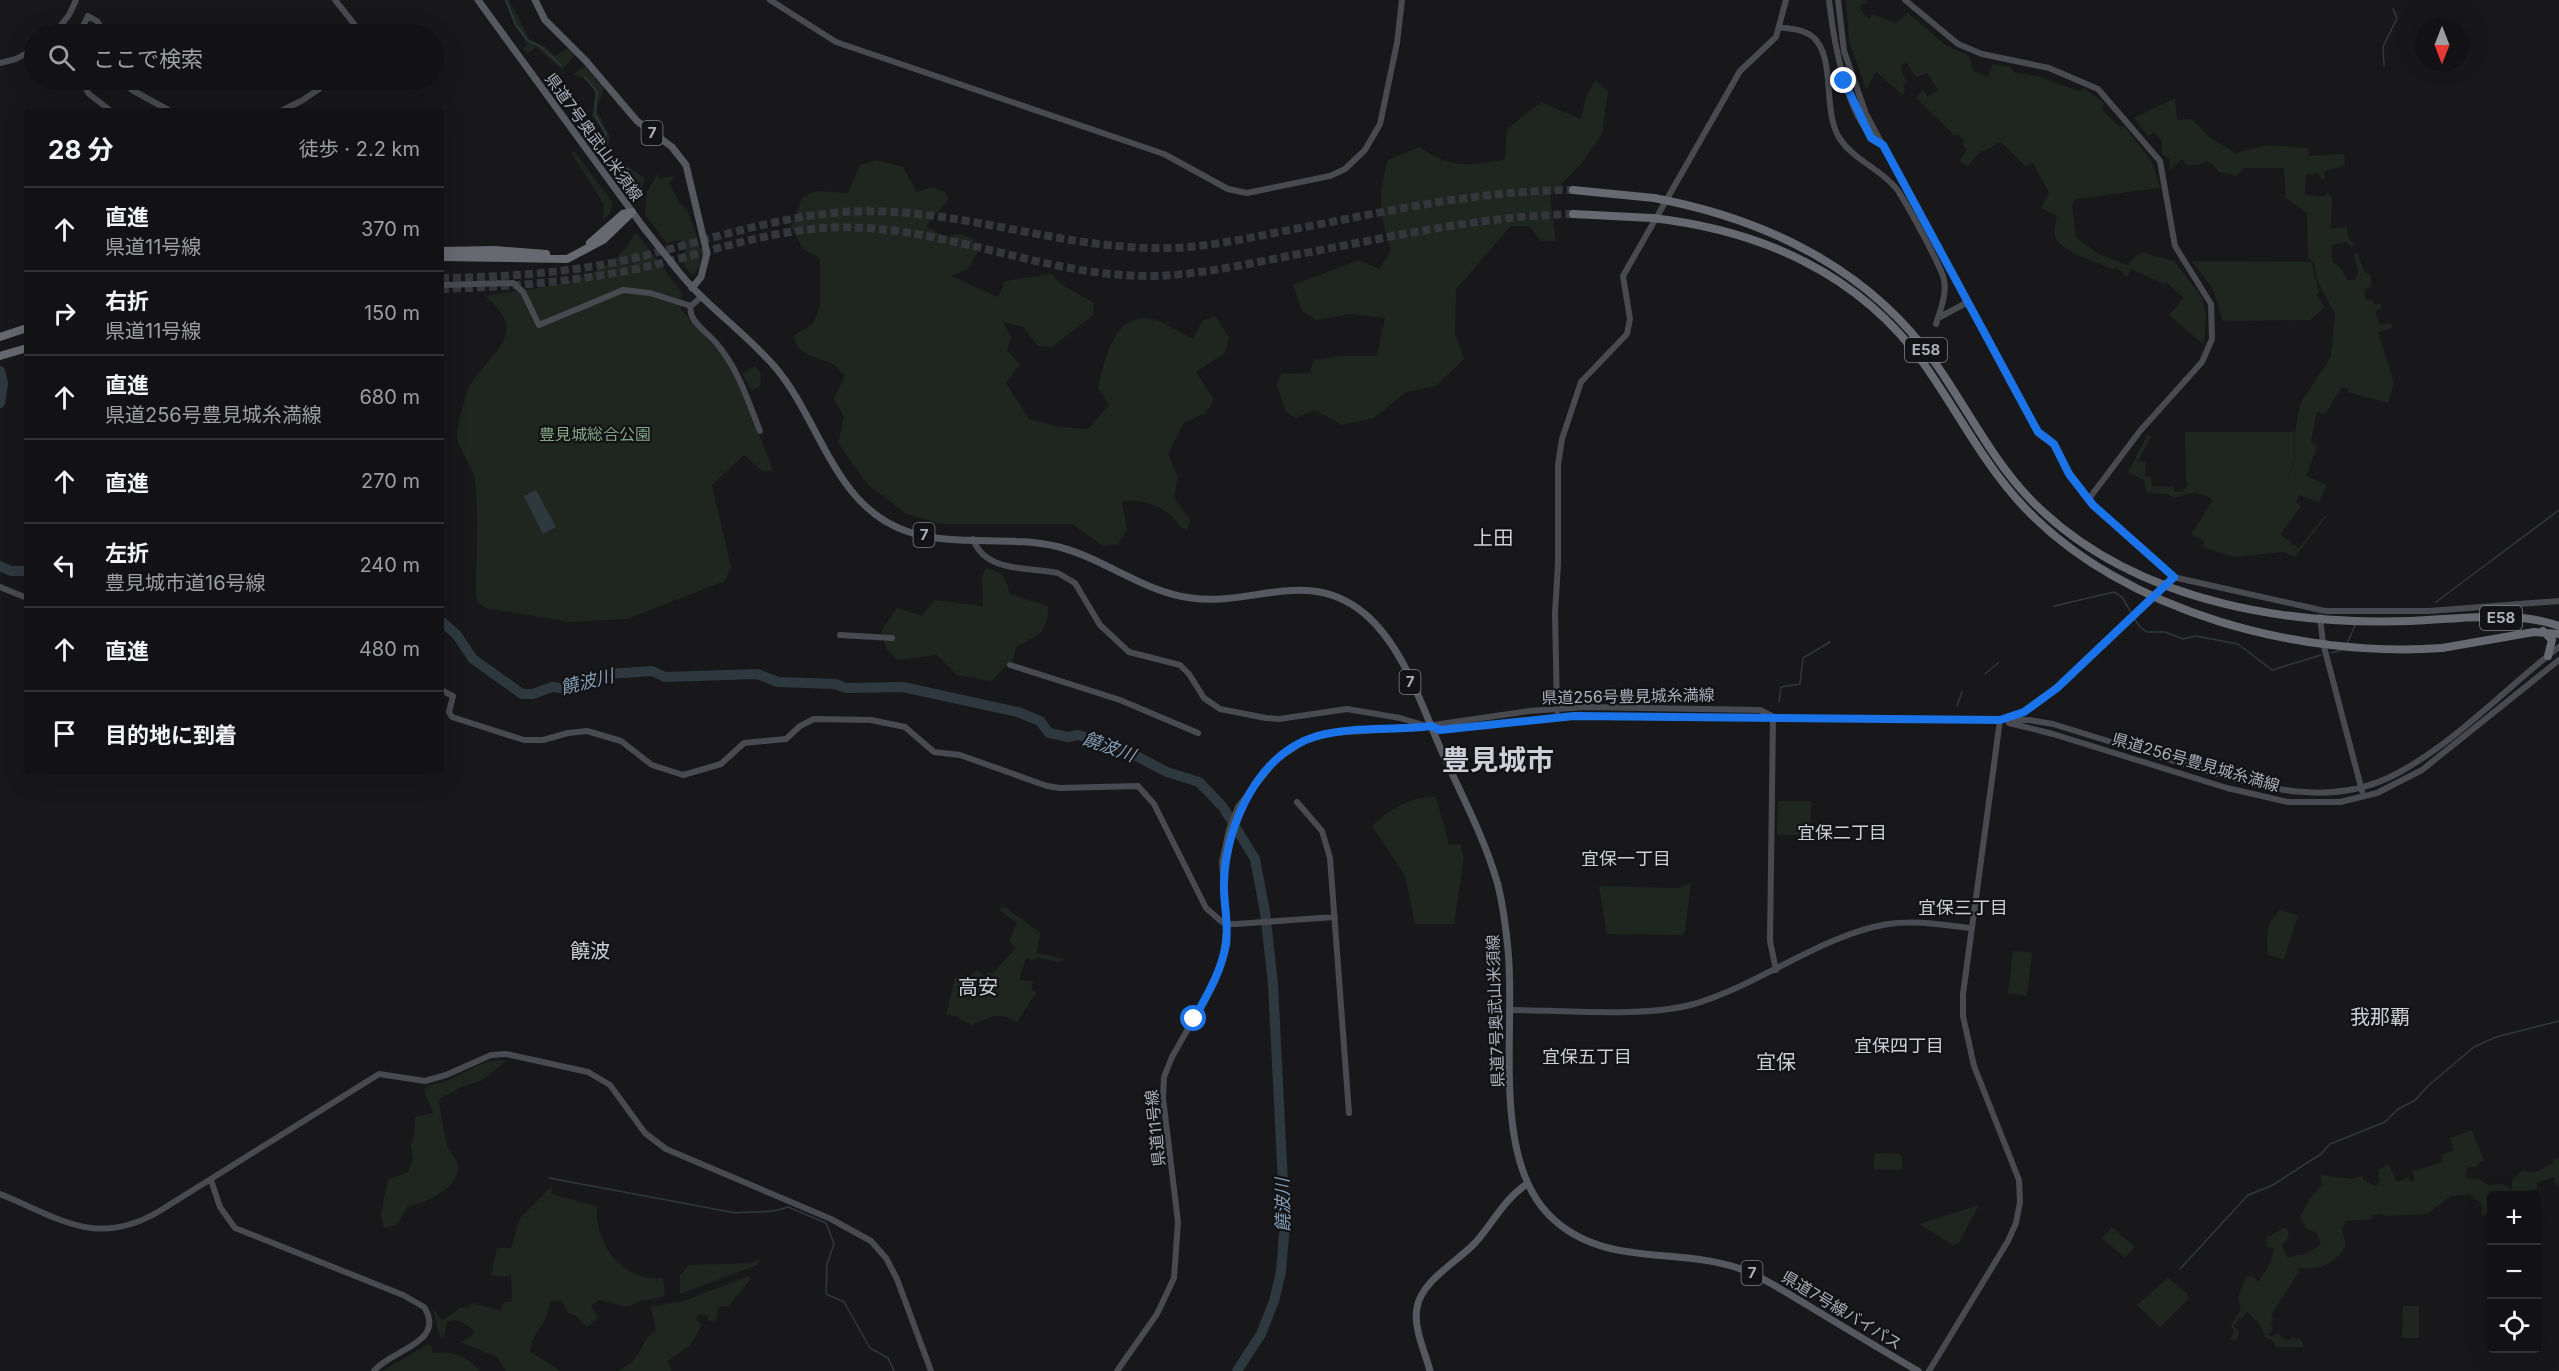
<!DOCTYPE html>
<html lang="ja">
<meta charset="utf-8">
<style>
body{margin:0;font-family:Inter,"Noto Sans JP",sans-serif;background:#1f2022;color:#f1f3f6}
.controls{position:absolute;right:18px;bottom:18px;display:grid;overflow:hidden;border-radius:6px;box-shadow:0 6px 24px #0002}
.controls button{width:54px;height:54px;display:grid;place-items:center;padding:0;border:0;border-bottom:2px solid #313234;background:#121214;color:#f1f3f6;font:30px sans-serif}
.compass{position:absolute;left:2415px;top:18px;width:54px;height:54px;border-radius:50%;background:#121214;box-shadow:0 6px 24px #0002;rotate:180deg}
.stop{position:absolute;width:18px;height:18px;margin:-14px;border:4px solid #1a73e8;border-radius:50%;background:#fff}
.stop.end{background:#1a73e8;border-color:#fff;box-shadow:0 2px 6px #0008}
.list{margin:0;padding:0;list-style:none}
h2{display:flex;justify-content:space-between;align-items:center;height:78px;margin:0;padding:0 24px;font-size:26px}
h2 small{font-size:20px;font-weight:400;color:#9c9ea0}
.list li{display:grid;grid-template-columns:39px 1fr auto;gap:18px;align-items:center;box-sizing:border-box;height:84px;padding:0 24px;border-top:2px solid #313234}
.list b{display:block;font-size:22px;white-space:nowrap}
.list p{margin:0;font-size:20px;white-space:nowrap;color:#9c9ea0}
.list em{font-size:20px;font-style:normal;color:#9c9ea0}
.icon{flex:none;width:33px;height:33px;fill:none;stroke:currentColor;stroke-width:2;stroke-linecap:round;stroke-linejoin:round}
.map{position:relative;flex:none;width:2559px;height:1371px;overflow:hidden}
.search{position:absolute;background:#121214;box-shadow:0 6px 24px #0002;left:24px;top:24px;width:420px;height:66px;display:flex;align-items:center;gap:15px;box-sizing:border-box;padding:0 21px;border-radius:33px;color:#9c9ea0;font-size:22px}
.panel{position:absolute;background:#121214;box-shadow:0 6px 24px #0002;left:24px;top:108px;width:420px;height:666px;border-radius:6px}
.map>svg:first-child{display:block}
</style>
<div class="map">
<svg width="2559" height="1371" viewBox="0 0 2559 1371">
<rect width="100%" height="100%" fill="#18181b"/>
<path fill="#1e261f" d="M504,0H509L530,40L547,48L555,56L568,48L575,55L562,70L536,47L528,54L523,49L528,44L515,26Z
M1846,0H1866L1867,3L1862,4L1860,9L1869,19L1872,14L1896,23L1908,13L1944,44L1969,56L1973,71L1987,77L1993,64L2011,67L2013,72L2040,77L2079,91L2084,88L2104,103L2102,109L2118,126L2125,127L2152,162L2160,188L2076,199L2072,204L2076,238L2099,254L2127,265L2141,252L2174,261L2194,287L2202,298L2206,316L2204,345L2169,315L2184,298L2167,283L2164,284L2131,269L2127,277L2116,267L2113,269C2100,264 2059,251 2055,236C2053,230 2056,222 2057,216L2041,208L2049,193L2033,163L2025,166L2001,142L1979,153L1968,166L1959,161L1967,149L1962,144L1964,140L1957,134L1955,136L1916,98L1923,90L1928,97L1938,90L1927,73L1916,77L1906,62L1900,67L1907,82L1903,84L1905,91L1903,95L1876,72L1866,89L1849,41Z
M585,66L604,89L596,109L610,136L607,153L645,178L639,202L596,143L605,134L592,116L595,92L588,81L573,74Z
M1595,80L1608,91L1602,134L1582,163L1550,196L1556,241H1541L1529,226H1511L1456,289L1455,334L1464,359L1436,386L1406,392L1374,418L1342,425L1315,410L1296,418L1286,412L1277,385L1281,374L1310,373L1314,360L1339,356H1377L1385,318L1349,314L1317,320L1302,311L1293,285L1359,260L1379,269L1391,251C1380,214 1377,198 1388,160L1419,147C1450,168 1470,167 1505,159L1507,129L1541,102L1581,119L1586,97Z
M2175,98L2177,120L2192,119L2210,138L2236,153L2268,145L2308,148L2309,156L2344,154L2345,166L2324,171L2325,179H2321L2318,173L2306,175L2305,195L2325,197L2327,193L2332,197L2331,229L2347,227L2348,238L2355,244L2352,247L2346,242L2332,245V262L2341,268L2347,280H2354L2359,273L2354,256L2357,252L2364,271L2370,275L2372,285L2364,291L2366,300H2373L2375,305L2380,303L2382,308L2375,311L2380,325L2391,323L2393,328L2378,332L2394,383L2388,403L2348,392L2349,389L2342,387L2325,414L2317,412L2311,441L2317,447L2306,476L2327,485L2319,503L2299,495L2296,502L2301,507L2280,534L2299,548L2325,515L2327,516L2295,557L2283,552L2234,557L2202,547L2205,541L2191,535L2212,501L2211,498L2194,492L2175,498L2167,494L2147,493L2144,480L2128,472L2148,434L2151,437L2138,461L2146,462L2145,477H2151L2152,486L2174,487L2175,492H2182L2189,483L2186,482L2185,432H2294V461L2287,480L2295,461V431L2301,402L2331,357L2335,314L2317,280L2314,263L2308,258L2307,213L2286,198L2284,168H2244L2236,176L2219,172L2214,165L2206,161L2199,165H2187L2182,159L2169,171L2170,159L2162,155V141L2154,132L2148,136L2134,118Z
M574,151L613,203L610,213L603,220L604,204L571,153Z
M876,160L903,167L917,192L933,187L946,193L948,200L926,226L946,237L959,234L972,238L977,253L968,269L951,276L998,297L1005,281L1051,274L1061,284L1094,303L1093,315L1052,347L1038,346L1023,327L1003,322L1011,337L1007,351L1020,364L1006,383L1029,419L1059,427L1088,429L1109,405L1098,388C1105,360 1113,312 1152,319C1162,320 1182,334 1193,339L1203,320L1215,316L1229,337L1225,353L1196,372L1214,400L1205,413L1184,423L1168,454L1178,477L1174,498L1190,520L1187,530L1180,527C1170,508 1142,498 1122,501L1127,530L1118,544L1103,546L1072,524H941L905,513L867,484L838,443L844,417L834,399L845,375C841,372 838,368 834,365C820,357 798,357 793,336L813,324L820,307V258L803,249L791,227L802,198L815,191L848,193L860,165Z
M658,173L659,179L676,175L669,183L679,203L687,209L701,248L700,264L694,275L691,274L679,260L687,257L680,240L667,243L645,215L647,192Z
M636,232L682,293L681,309L727,361L744,396L773,470L763,472L744,455L712,485L731,567L725,581L627,619L569,622L486,608L478,603L476,595C476,557 479,517 475,480C473,465 459,452 457,438C456,428 462,412 464,402C473,357 540,341 485,296C539,286 608,287 636,232Z
M2192,261L2311,262L2319,293L2316,295L2325,307L2310,320L2223,321L2213,289Z
M755,366L761,374L760,386L752,390L742,374Z
M986,568C1003,572 1006,577 1010,594L1048,606C1049,632 1037,636 1016,647L1013,659L991,681L957,675L937,655L898,660L886,648L881,631L897,608L922,616L934,600L983,606L982,576Z
M1426,797H1436L1449,845L1460,844L1464,858L1454,924H1415L1405,876L1372,826C1388,811 1404,800 1426,797Z
M1778,801H1811L1810,835H1777Z
M1691,882L1685,931L1682,935L1607,934L1599,886L1680,888Z
M1004,906L1040,933L1037,953L1065,959L1058,962L1036,957L1035,960L1026,958L1019,980L1033,981L1031,989L1036,993L1017,1022C995,1010 990,1018 972,1025L956,1016L946,1015L955,977L970,976L977,970L984,976L989,972L992,974L1016,948L1009,941L1017,923L999,910Z
M2280,910L2298,915L2284,959L2268,955C2266,937 2266,923 2280,910Z
M2013,951L2032,953L2027,996L2008,993Z
M501,1060L506,1061L483,1080L464,1086L439,1099C441,1114 443,1130 447,1145C450,1151 457,1160 458,1165C461,1189 423,1203 407,1207L397,1225L384,1228L381,1214L388,1179L407,1173L413,1160L411,1145L414,1137L415,1117L433,1113L424,1090L428,1085C455,1083 474,1061 501,1060Z
M2472,1130L2484,1161L2479,1162L2477,1167H2468L2465,1173L2467,1178L2480,1179L2488,1185L2504,1184L2512,1191V1180L2523,1170L2534,1173L2553,1163V1159L2559,1158V1185L2556,1186L2554,1177L2537,1183V1189L2522,1192L2523,1195L2492,1196L2491,1210L2489,1214L2482,1215V1204L2467,1193L2466,1195L2451,1196L2427,1214L2386,1216L2382,1214L2371,1216L2372,1219L2347,1221L2342,1228L2346,1246C2334,1264 2320,1271 2297,1268L2299,1272L2271,1315L2274,1319L2270,1323L2273,1328L2268,1334L2273,1337L2277,1333L2287,1341L2293,1337L2296,1339L2300,1338L2304,1347H2276L2273,1341L2263,1336L2265,1334L2257,1321L2247,1312L2242,1318L2240,1317L2234,1326L2239,1332L2237,1340H2230L2234,1331L2231,1325L2241,1309L2238,1297L2246,1277L2253,1276L2258,1282L2270,1264L2274,1249L2266,1246V1238L2283,1228L2288,1230L2289,1237L2282,1246L2287,1257L2307,1254L2321,1244L2317,1233L2307,1229L2300,1218C2303,1209 2314,1190 2322,1186L2320,1175L2353,1179L2363,1175V1180L2376,1186L2380,1182L2378,1170L2389,1164L2397,1182L2409,1177V1181H2414L2413,1171L2443,1162L2441,1155L2454,1150L2450,1138Z
M1874,1153L1899,1154L1902,1157V1170L1874,1169Z
M552,1186L551,1194L597,1206C594,1244 622,1282 663,1278L665,1293L662,1297L638,1302L628,1307L599,1300L591,1306L598,1318L587,1327L575,1315L568,1313L562,1301L550,1302L545,1320L531,1342L533,1344L529,1351L561,1371H506L497,1357L461,1342L472,1336L474,1331C466,1324 458,1317 447,1322L444,1339L439,1335L433,1309L443,1321L461,1307L468,1308L473,1303L501,1311L504,1302L512,1301L511,1274L506,1277L491,1275L497,1248H511L520,1218Z
M1979,1205L1958,1244L1953,1245L1919,1224Z
M2112,1227L2135,1247L2125,1258L2102,1238Z
M760,1259L757,1265L680,1294V1275L689,1265L751,1263Z
M749,1276L751,1279L728,1307L719,1306L715,1322L708,1320L707,1315L698,1314L696,1320L702,1325L690,1346L667,1361L672,1371H618C646,1357 638,1342 656,1330L651,1307L683,1301Z
M2168,1278L2187,1293L2189,1298L2160,1327L2137,1305Z
M2403,1306H2419V1338H2402Z
M427,1345H432V1353C452,1351 467,1356 480,1371H382Z"/>
<path fill="#2e383f" d="M536,490L556,527L543,534L524,496Z"/>
<g fill="none" stroke-linecap="round" stroke-linejoin="round">
<path stroke="#2e383f" stroke-width="1.5" d="M506,0L515,23L527,40L540,46L561,65
M2384,66L2383,47L2397,18L2393,9
M585,77L597,92L595,115L606,134V156L628,169L633,181L639,185
M2436,602L2559,510
M2054,606L2114,592L2122,597L2132,614
M2134,618L2140,627L2147,632H2165L2183,639L2196,636L2238,644L2272,670L2321,655
M2347,644L2356,623
M2331,653L2342,650
M1985,674L1998,663
M1779,702L1781,687L1800,684L1803,658L1830,642
M1957,706L1962,692
M549,1178L736,1213C755,1211 770,1214 788,1207L826,1223L834,1244L827,1264L826,1294L844,1302L870,1348L888,1358L894,1371
M2180,1269L2248,1195L2271,1186L2321,1154L2330,1144L2385,1122L2398,1109L2414,1101L2429,1085L2474,1047L2496,1037L2559,1021"/>
<path stroke="#2e383f" stroke-width="10" d="M0,371L3,383L0,403
M0,566L11,571H27
M441,621L456,634L473,659L522,694H533L552,687L570,689L595,682L609,674L652,671L665,677L757,674L778,682L835,684L846,688L903,687L1018,712L1040,721L1049,733L1068,737L1078,735L1117,746L1167,772L1199,782L1223,807L1255,859L1265,912L1273,984L1285,1223L1281,1272L1274,1301L1261,1334L1237,1371"/>
<path stroke="#35363b" stroke-width="8" stroke-dasharray="8 4" stroke-linecap="butt" d="M441,278C506,277 571,273 635,258C701,242 765,220 832,213C948,201 1058,252 1174,248C1214,246 1254,237 1294,229C1386,212 1478,190 1573,190
M441,289C506,287 572,282 636,269C698,256 758,233 822,228C935,220 1039,277 1152,276C1200,275 1247,264 1294,255C1387,238 1479,216 1573,214"/>
<path stroke="#484a50" stroke-width="6" d="M335,0L362,34
M770,0L836,42L1164,154L1228,189L1247,193L1330,176L1345,169L1365,150L1380,124L1397,43L1402,0
M1829,0C1833,37 1847,127 1883,145
M1838,0L1844,51L1866,114L2038,433L2053,444L2069,474L2093,505L2173,577L2325,611H2429L2559,601
M1905,0L1958,44L1982,54L2049,68L2098,89L2160,161L2175,246L2211,304L2212,339L2202,362L2140,431L2088,500
M1779,27C1791,29 1805,29 1814,38C1836,59 1822,112 1840,139C1854,160 1879,168 1895,187C1903,196 1942,268 1944,280C1947,294 1940,311 1936,324
M54,34L69,15L76,0
M79,34L88,16L97,21L105,34
M0,63L16,59L34,49
M81,80L89,94L111,111
M120,80L132,90L170,111
M281,111L303,100L332,80
M441,285L513,283L523,292L539,325L623,290L650,293L691,306
M700,298L691,306C687,320 708,333 716,343C738,368 748,401 760,431
M1938,318L1968,302
M973,539C985,573 1029,567 1058,573L1075,583L1100,625L1129,652L1180,665L1189,674L1204,698L1220,709L1266,718L1279,719L1347,709L1400,718L1440,730L1574,716L2029,720L2053,724C2098,738 2143,752 2188,765C2259,786 2328,811 2398,773C2457,741 2506,688 2559,647
M0,587L27,598
M2320,617L2323,643L2362,791
M840,635L892,638
M1010,665L1120,700L1198,733
M441,690L453,696L449,712L452,717L524,740H543L568,733L587,731L621,741L652,765L683,775L721,764L744,743L786,739L800,726L814,719L871,720L905,727L934,752L960,755L1047,786L1060,788L1138,786L1154,804L1206,908L1222,922L1236,924L1335,917
M1557,711L1555,613L1558,564V465L1562,439L1581,382L1627,334L1630,319L1623,276L1740,71L1776,37L1786,0
M1773,717L1770,941L1776,970
M2009,718L2024,712L2057,688L2173,577
M2009,723L2053,734L2227,788L2288,802H2340L2377,793L2422,770L2559,660
M1297,802L1322,831L1330,858L1349,1113
M1225,869L1233,831L1247,799
M1511,1010C1564,1010 1644,1018 1694,1004C1760,985 1821,935 1888,924C1916,920 1943,925 1970,928
M211,1180L220,1207L235,1228L403,1295L424,1307C447,1343 390,1350 374,1371
M0,1194C60,1218 95,1248 158,1212L379,1074L425,1081L446,1075L491,1055L506,1054L588,1072L610,1085L645,1133L666,1149L831,1219L871,1241L886,1258L897,1279L931,1371
M1117,1371L1157,1314L1174,1278L1178,1222L1163,1098L1164,1077L1172,1057L1215,981L1223,955L1227,923L1222,862L1229,830L1238,807L1276,760L1304,741L1331,733L1413,728L1529,711L1585,707L1760,710L1772,716
M1929,1371L2008,1241L2016,1223L2020,1202L2019,1180L1974,1066L1963,1016V994L2000,720"/>
<path stroke="#56585f" stroke-width="7" d="M478,0L644,228
M535,0L545,20L586,61L637,121L672,147L686,165L707,253L701,277L692,288
M675,267C704,305 744,331 775,367C821,421 834,508 909,532C957,547 1010,535 1059,547C1105,559 1144,592 1191,598C1253,607 1308,566 1365,614C1405,648 1422,708 1443,754C1462,796 1485,839 1498,885C1503,906 1506,928 1508,950C1516,1029 1491,1156 1549,1215C1603,1270 1681,1245 1746,1271C1766,1279 1785,1292 1804,1303C1842,1326 1880,1349 1918,1371
M1430,1371C1425,1352 1413,1327 1417,1308C1421,1281 1457,1262 1475,1243C1493,1223 1504,1199 1527,1184"/>
<path stroke="#666970" stroke-width="8" d="M1573,190L1654,198
M1573,214L1652,218
M590,243L623,214L632,212
M441,251L494,250L546,254
M441,257L567,259L603,240L632,212
M0,337L27,328
M0,356L27,348
M2443,619C2480,617 2523,613 2559,626
M2543,631L2552,640L2548,656
M2442,648L2534,632L2559,634"/>
<path stroke="#56585f" stroke-width="7" d="M644,228L675,267"/>
<path stroke="#666970" stroke-width="8" d="M1654,198C1766,219 1870,269 1936,364C1968,410 1993,461 2031,500C2135,606 2301,630 2443,619
M1652,218C1760,230 1859,273 1924,364C1958,412 1984,465 2025,508C2125,613 2301,658 2442,648"/>
</g>
<g fill="none" stroke-linecap="round" stroke-linejoin="round">
<path stroke="#1a73e8" stroke-width="8" d="M1194,1019C1207,995 1221,973 1226,944C1229,923 1223,902 1224,881C1226,824 1259,753 1317,736C1354,726 1393,731 1431,726L1440,730L1574,716L2000,720L2024,712L2057,688L2174,577L2093,505L2069,474L2054,444L2038,432L1883,145L1871,138L1844,81"/>
</g>
<g text-anchor="middle" stroke-width="4.5" stroke-linejoin="round" paint-order="stroke">
<g fill="#131316" stroke="#7d8189" stroke-width="1.5">
<rect x="641.5" y="121" width="21" height="24" rx="4.5"/>
<rect x="1905" y="338" width="42" height="24" rx="4.5"/>
<rect x="913.5" y="523" width="21" height="24" rx="4.5"/>
<rect x="2480" y="606" width="42" height="24" rx="4.5"/>
<rect x="1399.5" y="670" width="21" height="24" rx="4.5"/>
<rect x="1741.5" y="1261" width="21" height="24" rx="4.5"/>
</g>
<g font-size="15" font-weight="bold" fill="#abb0ba">
<text x="652" y="138">7</text>
<text x="1926" y="355">E58</text>
<text x="924" y="540">7</text>
<text x="2501" y="623">E58</text>
<text x="1410" y="687">7</text>
<text x="1752" y="1278">7</text>
</g>
<g font-size="16" fill="#abb0ba" stroke="#131316">
<text transform="translate(594 137) rotate(54)" y="6">県道7号奥武山米須線</text>
<text transform="translate(1628 696) rotate(-1)" y="6">県道256号豊見城糸満線</text>
<text transform="translate(2196 762) rotate(16)" y="6">県道256号豊見城糸満線</text>
<text transform="translate(1495 1011) rotate(-92)" y="6">県道7号奥武山米須線</text>
<text transform="translate(1155 1128) rotate(-96)" y="6">県道11号線</text>
<text transform="translate(1842 1310) rotate(31)" y="6">県道7号線バイパス</text>
</g>
<g font-size="16" fill="#83a585" stroke="#131316">
<text x="595" y="440">豊見城総合公園</text>
</g>
<g font-size="18" font-style="italic" fill="#839db4" stroke="#131316">
<text transform="translate(587 682) rotate(-14)" y="6">饒波川</text>
<text transform="translate(1109 747) rotate(20)" y="6">饒波川</text>
<text transform="translate(1283 1205) rotate(-91)" y="6">饒波川</text>
</g>
<g font-size="18" fill="#cccfd6" stroke="#131316">
<text x="1842" y="839">宜保二丁目</text>
<text x="1626" y="865">宜保一丁目</text>
<text x="1963" y="914">宜保三丁目</text>
<text x="1899" y="1052">宜保四丁目</text>
<text x="1587" y="1063">宜保五丁目</text>
</g>
<g font-size="20" fill="#cccfd6" stroke="#131316">
<text x="1493" y="545">上田</text>
<text x="590" y="958">饒波</text>
<text x="978" y="994">高安</text>
<text x="2380" y="1024">我那覇</text>
<text x="1776" y="1069">宜保</text>
</g>
<g font-size="28" font-weight="bold" fill="#cccfd6" stroke="#131316">
<text x="1498" y="770">豊見城市</text>
</g>
</g>
</svg>
<div class="controls">
<button>+</button>
<button>−</button>
<button><svg class="icon" aria-label="locate" viewBox="0 0 24 24"><circle cx="12" cy="12" r="6"/><path d="M12 2v4M12 18v4M2 12h4M18 12h4"/></svg></button>
</div>
<svg class="compass" viewBox="-18 -18 36 36"><path d="M0-13l5 13h-10z" fill="#e53935"/><path d="M0 13l5-13h-10z" fill="#9c9ea0"/></svg>
<div class="stop" style="left:1194px;top:1019px"></div>
<div class="stop end" style="left:1844px;top:81px"></div>
<div class="search"><svg class="icon" aria-label="search" viewBox="0 0 24 24"><circle cx="10" cy="10" r="6"/><path d="M15 15l6 6"/></svg>ここで検索</div>
<section class="panel">
<h2>28 分<small>徒歩 · 2.2 km</small></h2>
<ul class="list">
<li><svg class="icon" aria-label="ahead" viewBox="0 0 24 24"><path d="M12 20V5M6 11l6-6 6 6"/></svg><div><b>直進</b><p>県道11号線</p></div><em>370 m</em></li>
<li><svg class="icon" aria-label="right" viewBox="0 0 24 24"><path d="M7 20v-9h11M14 6l5 5-5 5"/></svg><div><b>右折</b><p>県道11号線</p></div><em>150 m</em></li>
<li><svg class="icon" aria-label="ahead" viewBox="0 0 24 24"><path d="M12 20V5M6 11l6-6 6 6"/></svg><div><b>直進</b><p>県道256号豊見城糸満線</p></div><em>680 m</em></li>
<li><svg class="icon" aria-label="ahead" viewBox="0 0 24 24"><path d="M12 20V5M6 11l6-6 6 6"/></svg><div><b>直進</b></div><em>270 m</em></li>
<li><svg class="icon" aria-label="left" viewBox="0 0 24 24"><path d="M17 20v-9H6M10 6l-5 5 5 5"/></svg><div><b>左折</b><p>豊見城市道16号線</p></div><em>240 m</em></li>
<li><svg class="icon" aria-label="ahead" viewBox="0 0 24 24"><path d="M12 20V5M6 11l6-6 6 6"/></svg><div><b>直進</b></div><em>480 m</em></li>
<li><svg class="icon" aria-label="arrive" viewBox="0 0 24 24"><path d="M6 21V4h12l-3 4 3 4H6"/></svg><div><b>目的地に到着</b></div></li>
</ul>
</section>
</div>
